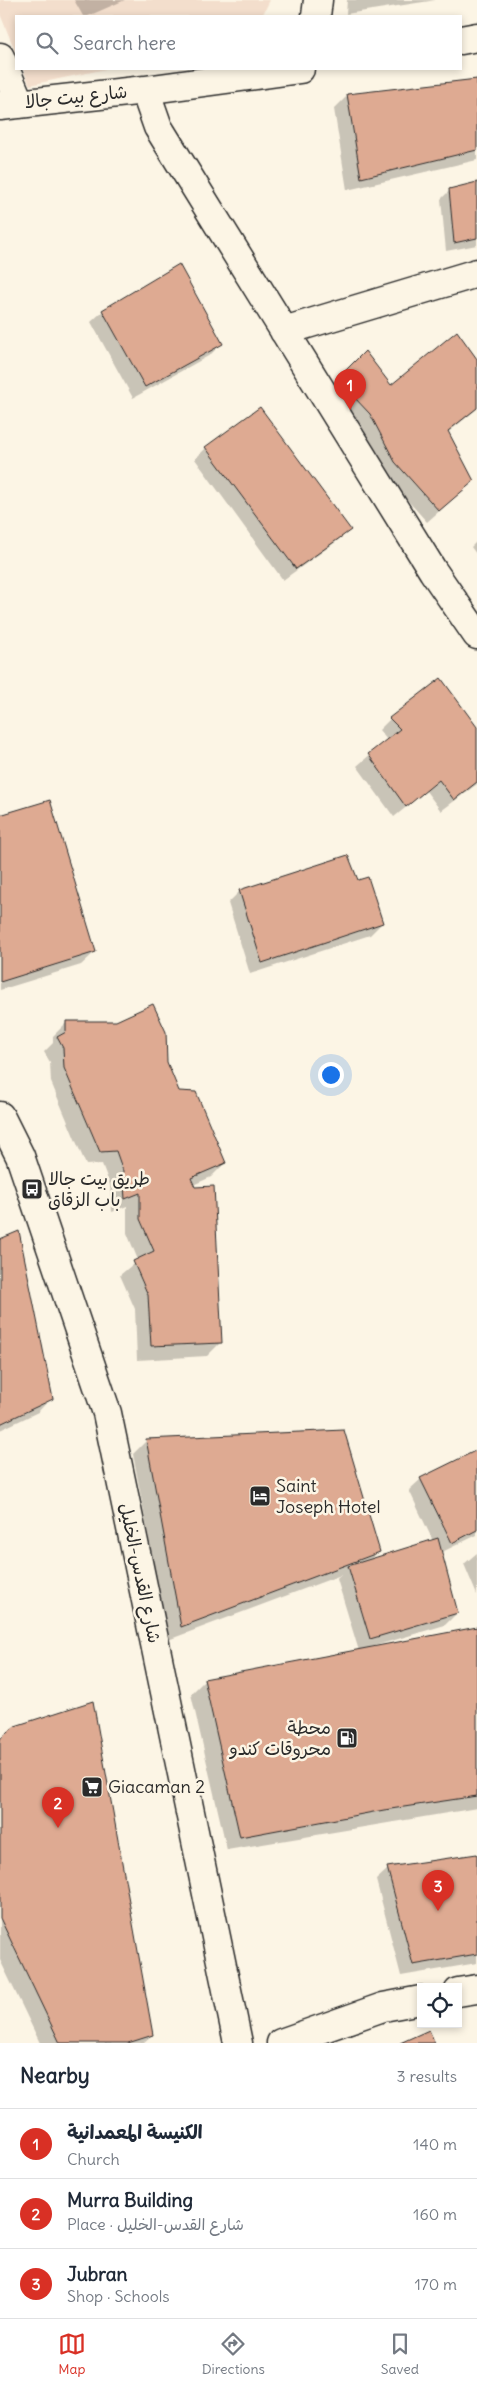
<!DOCTYPE html>
<meta charset="utf-8">
<style>
body{margin:0;font-family:Delius,"Playpen Sans Arabic",sans-serif;background:#f6f6f7;color:#1f2937}
.controls{position:absolute;right:15px;bottom:15px;display:grid;overflow:hidden;border-radius:0px;box-shadow:0 2px 8px #0003}
.controls button{width:45px;height:45px;display:grid;place-items:center;padding:0;border:0;border-bottom:1px solid #e0e1e3;background:#fff;color:#1f2937;font:25px sans-serif}
.you{position:absolute;left:330px;top:1074px;width:18px;height:18px;margin:-12px;border:4px solid #fff;border-radius:50%;background:#1a73e8;box-shadow:0 0 0 8px #1a73e833}
.badge{display:grid;place-items:center;width:32px;height:32px;border-radius:50%;background:#d93025;color:#fff;font-size:16px;font-weight:700}
.pin{position:absolute;translate:-50% -41px;filter:drop-shadow(0 1px 2px #0008)}
.pin::after{content:'';position:absolute;top:26px;width:18px;height:15px;background:inherit;clip-path:polygon(0 0,100% 0,50% 100%)}
.list{margin:0;padding:0;list-style:none}
h2{display:flex;justify-content:space-between;align-items:center;height:65px;margin:0;padding:0 20px;font-size:21px}
h2 small{font-size:16px;font-weight:400;color:#747a83}
.list li{display:grid;grid-template-columns:32px 1fr auto;gap:15px;align-items:center;box-sizing:border-box;height:70px;padding:0 20px;border-top:1px solid #e0e1e3}
.list b{display:block;font-size:19px;white-space:nowrap}
.list p{margin:0;font-size:16px;white-space:nowrap;color:#747a83}
.list em{font-size:16px;font-style:normal;color:#747a83}
.icon{flex:none;width:28px;height:28px;fill:none;stroke:currentColor;stroke-width:2;stroke-linecap:round;stroke-linejoin:round}
.map{position:relative;flex:none;width:477px;height:2043px;overflow:hidden}
.search{position:absolute;background:#fff;box-shadow:0 2px 8px #0003;left:15px;right:15px;top:15px;height:55px;display:flex;align-items:center;gap:12px;box-sizing:border-box;padding:0 18px;border-radius:0px;color:#747a83;font-size:19px}
.sheet{height:275px;background:#fff}
nav{display:flex;justify-content:space-around;align-items:center;box-sizing:border-box;height:70px;border-top:1px solid #e0e1e3;background:#fff;font-size:14px;color:#747a83}
nav a{display:grid;justify-items:center;gap:2px}
nav .on{color:#d93025}
.map>svg:first-child{display:block}
</style>
<div class="map">
<svg width="477" height="2043" viewBox="0 0 477 2043">
<rect width="100%" height="100%" fill="#fcf5e5"/>
<filter id="ink" filterUnits="userSpaceOnUse"><feTurbulence type="fractalNoise" baseFrequency=".02" numOctaves="2"/><feDisplacementMap in="SourceGraphic" scale="10" xChannelSelector="R" yChannelSelector="G"/><feConvolveMatrix kernelMatrix="1 2 1 2 8 2 1 2 1" color-interpolation-filters="sRGB"/></filter>
<g filter="url(#ink)">
<path fill="#f3decc" d="M0,0H270L262,16H16V53L0,14Z
M23,69H106L30,85Z"/>
<path fill="#0003" d="M74,0H125L88,16H83Z
M347,0H436L346,14Z
M477,80V160L347,190L334,109L348,95Z
M477,183V245L446,251L441,199L450,190Z
M103,311L222,343L210,355L133,398L91,322Z
M365,353L391,386L477,361V409L447,433L461,492L427,522L384,474L326,392Z
M206,448L349,529L337,541L283,580L195,459Z
M477,541V555L471,547Z
M390,719L477,729V784L441,811L426,791L394,817L357,766L387,740L379,730Z
M0,816L95,952L81,965L0,990Z
M357,882L382,923L370,935L250,974L228,903L240,891Z
M66,1023L165,1063L178,1092L225,1163L211,1177L193,1185L220,1343L207,1356L137,1360L135,1309L120,1275L138,1260L127,1233V1206L112,1212L110,1185L102,1164L86,1165L51,1082L50,1062L44,1052L53,1043V1036Z
M0,1240L51,1398L38,1412L0,1430Z
M147,1440L378,1552L370,1560L433,1541L409,1490L421,1479L477,1451V1535L440,1553L457,1613L445,1625L371,1647V1648L477,1628V1808L227,1850L191,1694L205,1680L359,1651L337,1579L341,1575L168,1640L133,1454Z
M477,1553V1595L464,1564Z
M0,1740L152,2035L143,2043H40L0,1960Z
M477,1855V1963L401,1976L376,1880L388,1869Z"/>
<path fill="#deaa92" stroke="#2b2b2b" d="M477,79V150L361,178L347,94Z
M477,182V238L454,243L449,189Z
M179,264L223,344L145,387L102,310Z
M457,331L477,359V408L448,431L474,481L439,511L395,462L370,414L337,379L365,351L391,385Z
M260,407L351,530L296,569L205,447Z
M441,678L477,727V782L454,800L439,780L406,807L368,754L400,729L389,718Z
M50,800L96,952L0,982V815Z
M348,855L358,880L368,877L383,923L262,963L239,890Z
M153,1004L166,1032L167,1062L179,1091L196,1092L226,1163L191,1178L195,1187L214,1186L222,1343L151,1346L148,1295L133,1261L154,1251L140,1219V1193L125,1199L123,1171L116,1151L100,1152L64,1068L63,1048L57,1037L66,1032V1021H116Z
M19,1231L53,1399L0,1424V1239Z
M344,1430L380,1552L181,1627L146,1439Z
M477,1450V1530L452,1543L420,1478Z
M438,1538L458,1613L370,1639L348,1566Z
M477,1627V1796L384,1810L240,1837L204,1679Z
M93,1701L153,2035L128,2043H60L0,1918V1739L15,1726Z
M477,1854V1954L413,1965L387,1867Z
M429,2030L435,2043H400Z"/>
<g fill="none" stroke-linecap="round" stroke-linejoin="round">
<g stroke="#2b2b2b" stroke-width="31">
<path id="minor" d="M316,16L318,0
M461,40L477,37
M0,57L20,104
M145,90L158,127L433,571L477,635
M0,106L145,90L300,69
M284,331L477,273
M458,1992L477,1989
M281,2043L383,2007L421,2000"/>
</g>
<g stroke="#2b2b2b" stroke-width="31">
<path id="major" d="M0,1116L20,1156L107,1413L238,2043"/>
</g>
<use href="#minor" stroke="#fcf5e5" stroke-width="28"/>
<use href="#major" stroke="#fcf5e5" stroke-width="28"/>
</g>
</g>
<defs>
<g id="bus-square" transform="scale(1.125)"><rect x="-9" y="-9" width="18" height="18" rx="4" fill="#2b2b2b" stroke="#fcf5e5"/><path d="M-5-6H5V4H4V6H2V4H-2V6H-4V4H-5ZM-3.5-4V0h7V-4ZM-3.5 1.2v1.5H-2V1.2ZM2 1.2v1.5H3.5V1.2Z" fill="#fff"/></g>
<g id="hotel-square" transform="scale(1.125)"><rect x="-9" y="-9" width="18" height="18" rx="4" fill="#2b2b2b" stroke="#fcf5e5"/><path d="M-6-4.5h1.5V1H6V5H4.5V3h-9V5H-6ZM-4 0a1.8 1.8 0 1 1 3.6 0ZM.5 0V-2.5h3Q6-2.5 6 0Z" fill="#fff"/></g>
<g id="fuel-square" transform="scale(1.125)"><rect x="-9" y="-9" width="18" height="18" rx="4" fill="#2b2b2b" stroke="#fcf5e5"/><path d="M-5.5-6h7V0h2V4h1.3V-2.5L3-4.5l.8-.8L6-3V5H2.5V1h-1V6h-7ZM-4.2-4.7v3.2H.2V-4.7Z" fill="#fff"/></g>
<g id="supermarket-square" transform="scale(1.125)"><rect x="-9" y="-9" width="18" height="18" rx="4" fill="#2b2b2b" stroke="#fcf5e5"/><path d="M-6-5.5h2.5l.6 2H6L4.5 2H-2.5L-4.4-4H-6ZM-1.5 3.2a1.3 1.3 0 1 0 .1 0ZM3 3.2a1.3 1.3 0 1 0 .1 0Z" fill="#fff"/></g>
</defs>
<g fill-rule="evenodd">
<use href="#bus-square" x="32" y="1189"/>
<use href="#hotel-square" x="260" y="1496"/>
<use href="#fuel-square" x="347" y="1738"/>
<use href="#supermarket-square" x="92" y="1787"/>
</g>
<g text-anchor="middle" stroke-width="5" stroke-linejoin="round" paint-order="stroke">
<g font-size="18" fill="#2b2b2b" stroke="#fcf5e5">
<text transform="translate(76 97) rotate(-6)" y="6">شارع بيت جالا</text>
<text transform="translate(140 1573) rotate(78)" y="6">شارع القدس-الخليل</text>
</g>
<g font-size="18" fill="#2b2b2b" stroke="#fcf5e5" text-anchor="start">
<text x="48" y="1185">طريق بيت جالا<tspan x="48" dy="21">باب الزقاق</tspan></text>
<text x="276" y="1492">Saint<tspan x="276" dy="21">Joseph Hotel</tspan></text>
<text x="331" y="1734" text-anchor="end">محطة<tspan x="331" dy="21">محروقات كندو</tspan></text>
<text x="108" y="1793">Giacaman 2</text>
</g>
</g>
</svg>
<div class="controls">
<button><svg class="icon" aria-label="locate" viewBox="0 0 24 24"><circle cx="12" cy="12" r="6"/><path d="M12 2v4M12 18v4M2 12h4M18 12h4"/></svg></button>
</div>
<div class="you"></div>
<div class="pin badge" style="left:350px;top:410px">1</div>
<div class="pin badge" style="left:58px;top:1828px">2</div>
<div class="pin badge" style="left:438px;top:1911px">3</div>
<div class="search"><svg class="icon" aria-label="search" viewBox="0 0 24 24"><circle cx="10" cy="10" r="6"/><path d="M15 15l6 6"/></svg>Search here</div>
</div>
<section class="sheet">
<h2>Nearby<small>3 results</small></h2>
<ul class="list">
<li><span class="badge">1</span><div><b>الكنيسة المعمدانية</b><p>Church</p></div><em>140 m</em></li>
<li><span class="badge">2</span><div><b>Murra Building</b><p>Place · شارع القدس-الخليل</p></div><em>160 m</em></li>
<li><span class="badge">3</span><div><b>Jubran</b><p>Shop · Schools</p></div><em>170 m</em></li>
</ul>
</section>
<nav>
<a class="on"><svg class="icon" aria-label="map" viewBox="0 0 24 24"><path d="M3 6l6-2 6 2 6-2v14l-6 2-6-2-6 2zM9 4v14M15 6v14"/></svg>Map</a>
<a><svg class="icon" aria-label="directions" viewBox="0 0 24 24"><path d="M12 3l9 9-9 9-9-9zM9 14v-3h6M13 9l2 2-2 2"/></svg>Directions</a>
<a><svg class="icon" aria-label="saved" viewBox="0 0 24 24"><path d="M7 4h10v16l-5-4-5 4z"/></svg>Saved</a>
</nav>
